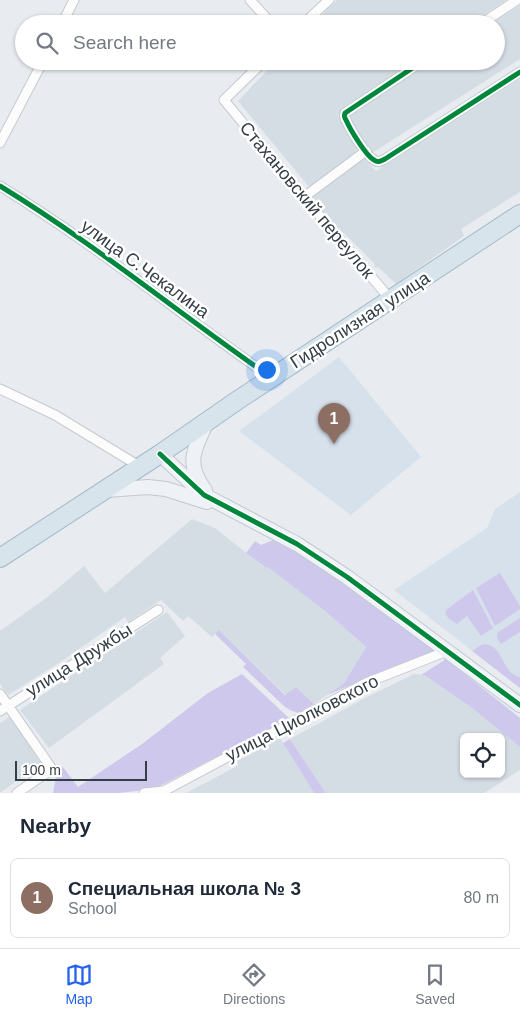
<!DOCTYPE html>
<meta charset="utf-8">
<style>
body{margin:0;font-family:Arial,sans-serif;background:#f6f6f7;color:#1f2937}
.controls{position:absolute;right:15px;bottom:15px;display:grid;overflow:hidden;border-radius:8px;box-shadow:0 1px 4px #0004}
.controls button{width:45px;height:45px;display:grid;place-items:center;padding:0;border:0;border-bottom:1px solid #e0e1e3;background:#fff;color:#1f2937;font:25px sans-serif}
.scale{position:absolute;left:15px;bottom:12px;width:132px;box-sizing:border-box;padding-left:5px;border:2px solid #343f45;border-top:0;font-size:14px;line-height:18px;white-space:nowrap;color:#343f45;-webkit-text-stroke:4px #fff;paint-order:stroke}
.you{position:absolute;left:266px;top:369px;width:18px;height:18px;margin:-12px;border:4px solid #fff;border-radius:50%;background:#1a73e8;box-shadow:0 0 0 8px #1a73e833}
.badge{display:grid;place-items:center;width:32px;height:32px;border-radius:50%;background:#2563eb;color:#fff;font-size:16px;font-weight:700}
.pin{position:absolute;translate:-50% -41px;filter:drop-shadow(0 1px 2px #0008)}
.pin::after{content:'';position:absolute;top:26px;width:18px;height:15px;background:inherit;clip-path:polygon(0 0,100% 0,50% 100%)}
.list{margin:0;padding:0;list-style:none}
h2{display:flex;justify-content:space-between;align-items:center;height:65px;margin:0;padding:0 20px;font-size:21px}
h2 small{font-size:16px;font-weight:400;color:#747a83}
.list li{display:grid;grid-template-columns:32px 1fr auto;gap:15px;align-items:center;box-sizing:border-box;height:80px;margin:0 10px 10px;padding:0 10px;border:1px solid #e0e1e3;border-radius:8px}
.list b{display:block;font-size:19px;white-space:nowrap}
.list p{margin:0;font-size:16px;white-space:nowrap;color:#747a83}
.list em{font-size:16px;font-style:normal;color:#747a83}
.icon{flex:none;width:28px;height:28px;fill:none;stroke:currentColor;stroke-width:2;stroke-linecap:round;stroke-linejoin:round}
.map{position:relative;flex:none;width:520px;height:793px;overflow:hidden}
.search{position:absolute;background:#fff;box-shadow:0 1px 4px #0004;left:15px;right:15px;top:15px;height:55px;display:flex;align-items:center;gap:12px;box-sizing:border-box;padding:0 18px;border-radius:28px;color:#747a83;font-size:19px}
.sheet{height:155px;background:#fff}
nav{display:flex;justify-content:space-around;align-items:center;box-sizing:border-box;height:70px;border-top:1px solid #e0e1e3;background:#fff;font-size:14px;color:#747a83}
nav a{display:grid;justify-items:center;gap:2px}
nav .on{color:#2563eb}
.map>svg:first-child{display:block}
</style>
<div class="map">
<svg width="520" height="793" viewBox="0 0 520 793">
<rect width="100%" height="100%" fill="#e8ecf0"/>
<path fill="#d5dde4" fill-rule="evenodd" d="M337,0H506L471,24H313Z
M520,5V59L372,153L348,115L433,61H496V24H491Z
M276,61H416L338,115L356,143L357,148L355,153L309,187L238,101Z
M520,79V192L461,229L464,236L396,284L378,267L376,268L374,266L375,264L344,233L341,235L310,196L363,158L376,171Z
M192,519L215,528L265,568L268,566L325,611L366,647L344,683L314,704L296,687L286,695L219,630L212,637L188,616L183,621L161,600L128,622L125,617L59,663L8,695L0,684V631L46,598L84,566L105,593Z
M167,612L185,636L160,658L164,664L49,748L20,710L63,681L61,679L65,676L67,678Z
M414,674L424,675L472,708L520,747V770L484,793H326L290,739L363,699ZM464,737H501V774H464Z
M11,716L41,763L0,793V723Z
M280,738L314,793H186L239,765L237,761Z"/>
<path fill="#d7e1eb" d="M339,357L421,457L351,515L239,431Z
M520,492V688L394,590L487,528L495,509Z"/>
<path fill="#cec9ec" d="M273,540C331,569 383,612 436,650L327,695L344,683L366,647L325,611L268,567L266,568L246,553L255,541L261,545Z
M500,573L520,606V609L495,626L476,588Z
M473,590L493,628L481,636L467,616L457,624C451,620 444,617 446,610Z
M520,618V632L501,644L497,638V633Z
M219,630L285,695L296,687L314,704L299,713L292,711L285,707L243,667L246,664L215,634Z
M485,644C504,646 502,674 520,677V688L472,651L481,645Z
M446,659L520,718V747L472,708L424,675H421Z
M242,674L290,719L154,789L119,793H53L57,771L63,767L78,787L142,744L208,693Z
M290,739L326,793H314L283,743Z"/>
<g fill="none" stroke-linecap="round" stroke-linejoin="round">
<g stroke="#c5cace" stroke-width="11">
<path id="street" d="M250,0L272,24
M62,24L74,0
M303,24L329,0
M481,24L517,0
M264,61L224,100L304,197L391,300
M423,61L345,113C344,117 344,116 346,120C350,129 366,156 374,160C378,163 381,161 385,159L520,72
M0,143L43,61
M0,186C95,244 181,315 272,378
M304,197L366,151
M0,389L55,415L139,466
M0,694L52,769L17,793
M0,711L158,610
M144,793L163,791
M160,793L366,683L447,651"/>
</g>
<g stroke="#c1c9d0" stroke-width="16">
<path id="secondary" d="M160,454L204,495L297,544L347,577L520,705
M106,490L148,487L166,489L207,502
M205,490C185,464 194,449 207,422"/>
</g>
<g stroke="#a3b9c8" stroke-width="20">
<path id="highway" d="M0,558L160,454L238,400L520,214"/>
</g>
<use href="#street" stroke="#fcfcfd" stroke-width="9"/>
<use href="#secondary" stroke="#eef2f6" stroke-width="14"/>
<use href="#highway" stroke="#d8e4ec" stroke-width="18"/>
<g stroke="#fff" stroke-width="8">
<path id="cycleway" d="M423,61L345,113C344,117 344,116 346,120C350,129 366,156 374,160C378,163 381,161 385,159L520,72
M0,186C95,244 181,315 272,378
M160,454L204,495L297,544L347,577L520,705"/>
</g>
<use href="#cycleway" stroke="#00873e" stroke-width="5"/>
</g>
<g text-anchor="middle" stroke-width="5" stroke-linejoin="round" paint-order="stroke">
<g font-size="18" fill="#343f45" stroke="#fff">
<text transform="translate(307 200) rotate(50)" y="6">Стахановский переулок</text>
<text transform="translate(145 269) rotate(36)" y="6">улица С.Чекалина</text>
<text transform="translate(360 320) rotate(-33)" y="6">Гидролизная улица</text>
<text transform="translate(79 660) rotate(-32)" y="6">улица Дружбы</text>
<text transform="translate(302 718) rotate(-27)" y="6">улица Циолковского</text>
</g>
</g>
</svg>
<div class="controls">
<button><svg class="icon" aria-label="locate" viewBox="0 0 24 24"><circle cx="12" cy="12" r="6"/><path d="M12 2v4M12 18v4M2 12h4M18 12h4"/></svg></button>
</div>
<div class="scale">100 m</div>
<div class="you"></div>
<div class="pin badge" style="left:334px;top:444px;background:#8d6e63">1</div>
<div class="search"><svg class="icon" aria-label="search" viewBox="0 0 24 24"><circle cx="10" cy="10" r="6"/><path d="M15 15l6 6"/></svg>Search here</div>
</div>
<section class="sheet">
<h2>Nearby<small></small></h2>
<ul class="list">
<li><span class="badge" style="background:#8d6e63">1</span><div><b>Специальная школа № 3</b><p>School</p></div><em>80 m</em></li>
</ul>
</section>
<nav>
<a class="on"><svg class="icon" aria-label="map" viewBox="0 0 24 24"><path d="M3 6l6-2 6 2 6-2v14l-6 2-6-2-6 2zM9 4v14M15 6v14"/></svg>Map</a>
<a><svg class="icon" aria-label="directions" viewBox="0 0 24 24"><path d="M12 3l9 9-9 9-9-9zM9 14v-3h6M13 9l2 2-2 2"/></svg>Directions</a>
<a><svg class="icon" aria-label="saved" viewBox="0 0 24 24"><path d="M7 4h10v16l-5-4-5 4z"/></svg>Saved</a>
</nav>
